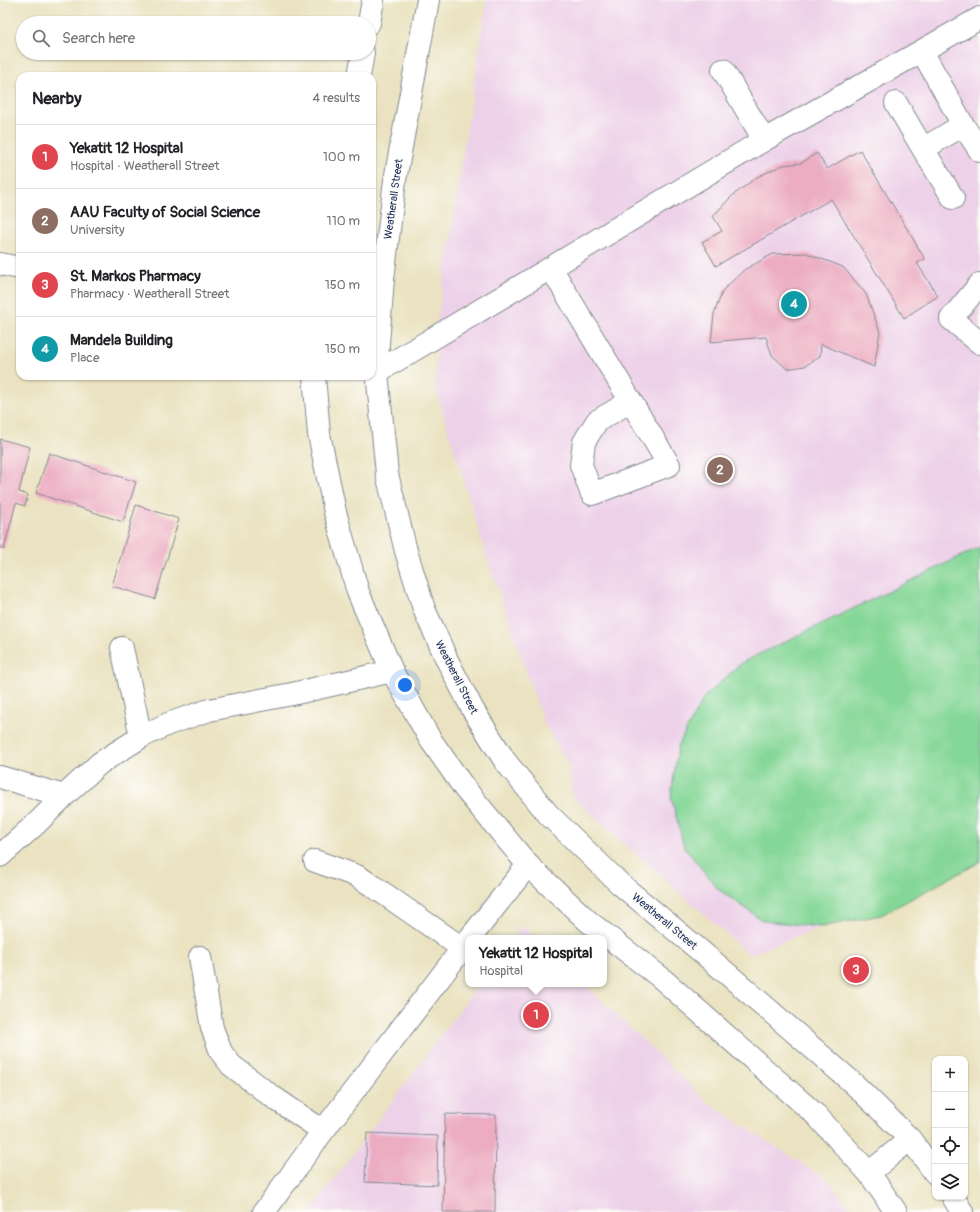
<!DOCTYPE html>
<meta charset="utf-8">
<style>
body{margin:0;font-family:Pangolin,sans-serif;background:#f6f6f6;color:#202124}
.controls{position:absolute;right:12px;bottom:12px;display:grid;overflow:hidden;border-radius:8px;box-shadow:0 1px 3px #0004}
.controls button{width:36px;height:36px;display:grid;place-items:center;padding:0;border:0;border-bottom:1px solid #e0e0e0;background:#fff;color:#202124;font:20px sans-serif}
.you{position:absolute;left:405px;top:685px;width:14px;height:14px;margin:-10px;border:3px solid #fff;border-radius:50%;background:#1a73e8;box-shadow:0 0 0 6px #1a73e833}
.badge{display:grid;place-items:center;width:26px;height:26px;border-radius:50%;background:#111827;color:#fff;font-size:13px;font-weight:700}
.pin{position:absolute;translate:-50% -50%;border:2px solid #fff;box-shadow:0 1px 4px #0006}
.popup{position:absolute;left:465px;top:935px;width:142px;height:52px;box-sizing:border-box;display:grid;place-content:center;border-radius:8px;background:#fff;filter:drop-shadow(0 1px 3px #0005);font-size:13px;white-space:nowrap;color:#757577}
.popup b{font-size:15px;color:#202124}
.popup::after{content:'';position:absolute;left:50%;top:100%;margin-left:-8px;border:8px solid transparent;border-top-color:#fff}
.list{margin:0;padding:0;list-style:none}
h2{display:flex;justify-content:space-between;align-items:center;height:52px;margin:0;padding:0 16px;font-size:17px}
h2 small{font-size:13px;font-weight:400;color:#757577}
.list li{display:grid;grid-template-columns:26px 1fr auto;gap:12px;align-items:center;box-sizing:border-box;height:64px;padding:0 16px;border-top:1px solid #e0e0e0}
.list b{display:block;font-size:15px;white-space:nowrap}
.list p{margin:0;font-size:13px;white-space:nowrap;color:#757577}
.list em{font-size:13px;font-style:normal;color:#757577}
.icon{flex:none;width:22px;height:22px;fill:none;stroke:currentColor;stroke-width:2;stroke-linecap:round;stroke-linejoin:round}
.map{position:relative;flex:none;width:980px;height:1212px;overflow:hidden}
.search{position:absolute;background:#fff;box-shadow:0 1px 3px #0004;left:16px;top:16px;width:360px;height:44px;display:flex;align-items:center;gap:10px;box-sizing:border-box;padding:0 14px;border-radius:22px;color:#757577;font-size:15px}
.panel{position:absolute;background:#fff;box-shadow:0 1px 3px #0004;left:16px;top:72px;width:360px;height:308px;border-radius:12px}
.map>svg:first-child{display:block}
</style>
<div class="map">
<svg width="980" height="1212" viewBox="0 0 980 1212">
<rect width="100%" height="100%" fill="#fdfcf7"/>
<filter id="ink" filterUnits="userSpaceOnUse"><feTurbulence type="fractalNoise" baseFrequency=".025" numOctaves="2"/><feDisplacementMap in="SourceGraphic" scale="8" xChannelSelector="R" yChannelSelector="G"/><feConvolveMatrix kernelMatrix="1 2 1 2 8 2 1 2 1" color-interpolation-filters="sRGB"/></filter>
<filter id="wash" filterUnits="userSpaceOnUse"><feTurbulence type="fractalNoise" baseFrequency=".012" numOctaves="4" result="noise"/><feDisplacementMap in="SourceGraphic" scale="16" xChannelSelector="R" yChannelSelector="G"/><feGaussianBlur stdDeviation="0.9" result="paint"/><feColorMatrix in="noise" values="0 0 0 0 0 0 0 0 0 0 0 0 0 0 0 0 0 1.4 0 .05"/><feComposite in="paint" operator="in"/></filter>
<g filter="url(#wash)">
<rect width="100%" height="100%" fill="#eae2c0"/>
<path fill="#edd1e9" d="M487,0H980V862L881,915L821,927L750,955L572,797L569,766L543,721L486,554L435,387L437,322Z
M522,925L535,938H513Z
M479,984H584L711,1105L829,1181L853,1212H310Z"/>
<path fill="#85d797" stroke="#50837a" d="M980,547V862L881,915L821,927L763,921L718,889L684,847L671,797L678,746L704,697L743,662Z"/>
<g id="blocks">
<path fill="#ecadc3" d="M860,150L925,259L917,263L938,296L904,318L831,199L716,266L702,242L722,231L713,216L732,196L757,177L783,165L801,163L817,153L827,169Z
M806,253L843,267L866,294L880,332L874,367L821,344L820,356L805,366L787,369L772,355L766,337L711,342L714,314L723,290L744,270L773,254Z
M0,439L30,447L19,492L28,495L25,506L16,503L4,549L0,548Z
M49,453L136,482L123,522L36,493Z
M136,505L179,519L155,599L112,586Z
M445,1114L496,1115L495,1212H443Z
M367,1133L438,1136L437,1185L365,1182Z"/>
</g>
</g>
<g filter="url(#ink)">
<use href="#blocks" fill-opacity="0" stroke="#82888f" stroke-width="1"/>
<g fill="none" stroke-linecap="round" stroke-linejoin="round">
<g stroke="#82888f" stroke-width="24">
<path id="minor" d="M922,51L963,125L980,151
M723,70L764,140
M896,103L923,149L963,125
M923,149L953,198
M0,264L20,268
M551,268L669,465L592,494L581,465L584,442L597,421L631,401
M980,284L951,319L980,343
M377,372L764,140L980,18
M122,648L141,737
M0,777L64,796
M0,856L38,822L64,796L100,763L141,737L168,724L209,710L292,694L392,671
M315,861L357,876L373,886L462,948
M470,938L528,865
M200,957L212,1028L221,1052L231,1065L270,1095L323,1131
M264,1212L323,1131L468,941"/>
</g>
<g stroke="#82888f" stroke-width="24">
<path id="major" d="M428,0L395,180L383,279L378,344L377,372L387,474L406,551L424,609L448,662L473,710L505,761L548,814L619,883L716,964L854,1084L910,1139L935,1173
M369,23L373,0
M359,76L363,53
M314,376L319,434L335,512L358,592L392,671L430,739L465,789L528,865L589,922L660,977L816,1115L869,1173L896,1212
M869,1173L910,1139
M953,1197L962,1212"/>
</g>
<use href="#minor" stroke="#fff" stroke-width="22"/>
<use href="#major" stroke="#fff" stroke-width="22"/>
</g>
</g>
<g text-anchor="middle" stroke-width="3.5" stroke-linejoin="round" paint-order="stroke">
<g font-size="11" fill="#1b2f5e" stroke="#fdfcf7">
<text transform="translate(393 199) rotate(-82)" y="4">Weatherall Street</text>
<text transform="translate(457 677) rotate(63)" y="4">Weatherall Street</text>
<text transform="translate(665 921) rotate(40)" y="4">Weatherall Street</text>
</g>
</g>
</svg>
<div class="controls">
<button>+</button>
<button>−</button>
<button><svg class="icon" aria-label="locate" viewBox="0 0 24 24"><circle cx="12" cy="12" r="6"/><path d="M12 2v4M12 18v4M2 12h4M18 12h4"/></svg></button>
<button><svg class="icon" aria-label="layers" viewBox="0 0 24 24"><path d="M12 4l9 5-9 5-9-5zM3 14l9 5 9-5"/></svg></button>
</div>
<div class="you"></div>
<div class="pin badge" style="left:536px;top:1015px;background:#e0444e">1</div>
<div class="popup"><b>Yekatit 12 Hospital</b>Hospital</div>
<div class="pin badge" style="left:720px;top:470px;background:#8d6e63">2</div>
<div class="pin badge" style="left:856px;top:970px;background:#e0444e">3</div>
<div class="pin badge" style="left:794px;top:304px;background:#0f9aa8">4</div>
<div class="search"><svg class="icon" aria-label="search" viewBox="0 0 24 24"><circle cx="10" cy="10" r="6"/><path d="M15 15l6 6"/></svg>Search here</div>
<section class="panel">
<h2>Nearby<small>4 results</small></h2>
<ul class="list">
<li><span class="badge" style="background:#e0444e">1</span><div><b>Yekatit 12 Hospital</b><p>Hospital · Weatherall Street</p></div><em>100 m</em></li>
<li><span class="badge" style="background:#8d6e63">2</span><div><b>AAU Faculty of Social Science</b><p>University</p></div><em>110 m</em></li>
<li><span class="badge" style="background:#e0444e">3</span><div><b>St. Markos Pharmacy</b><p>Pharmacy · Weatherall Street</p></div><em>150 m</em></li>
<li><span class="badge" style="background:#0f9aa8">4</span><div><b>Mandela Building</b><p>Place</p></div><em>150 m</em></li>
</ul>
</section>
</div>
